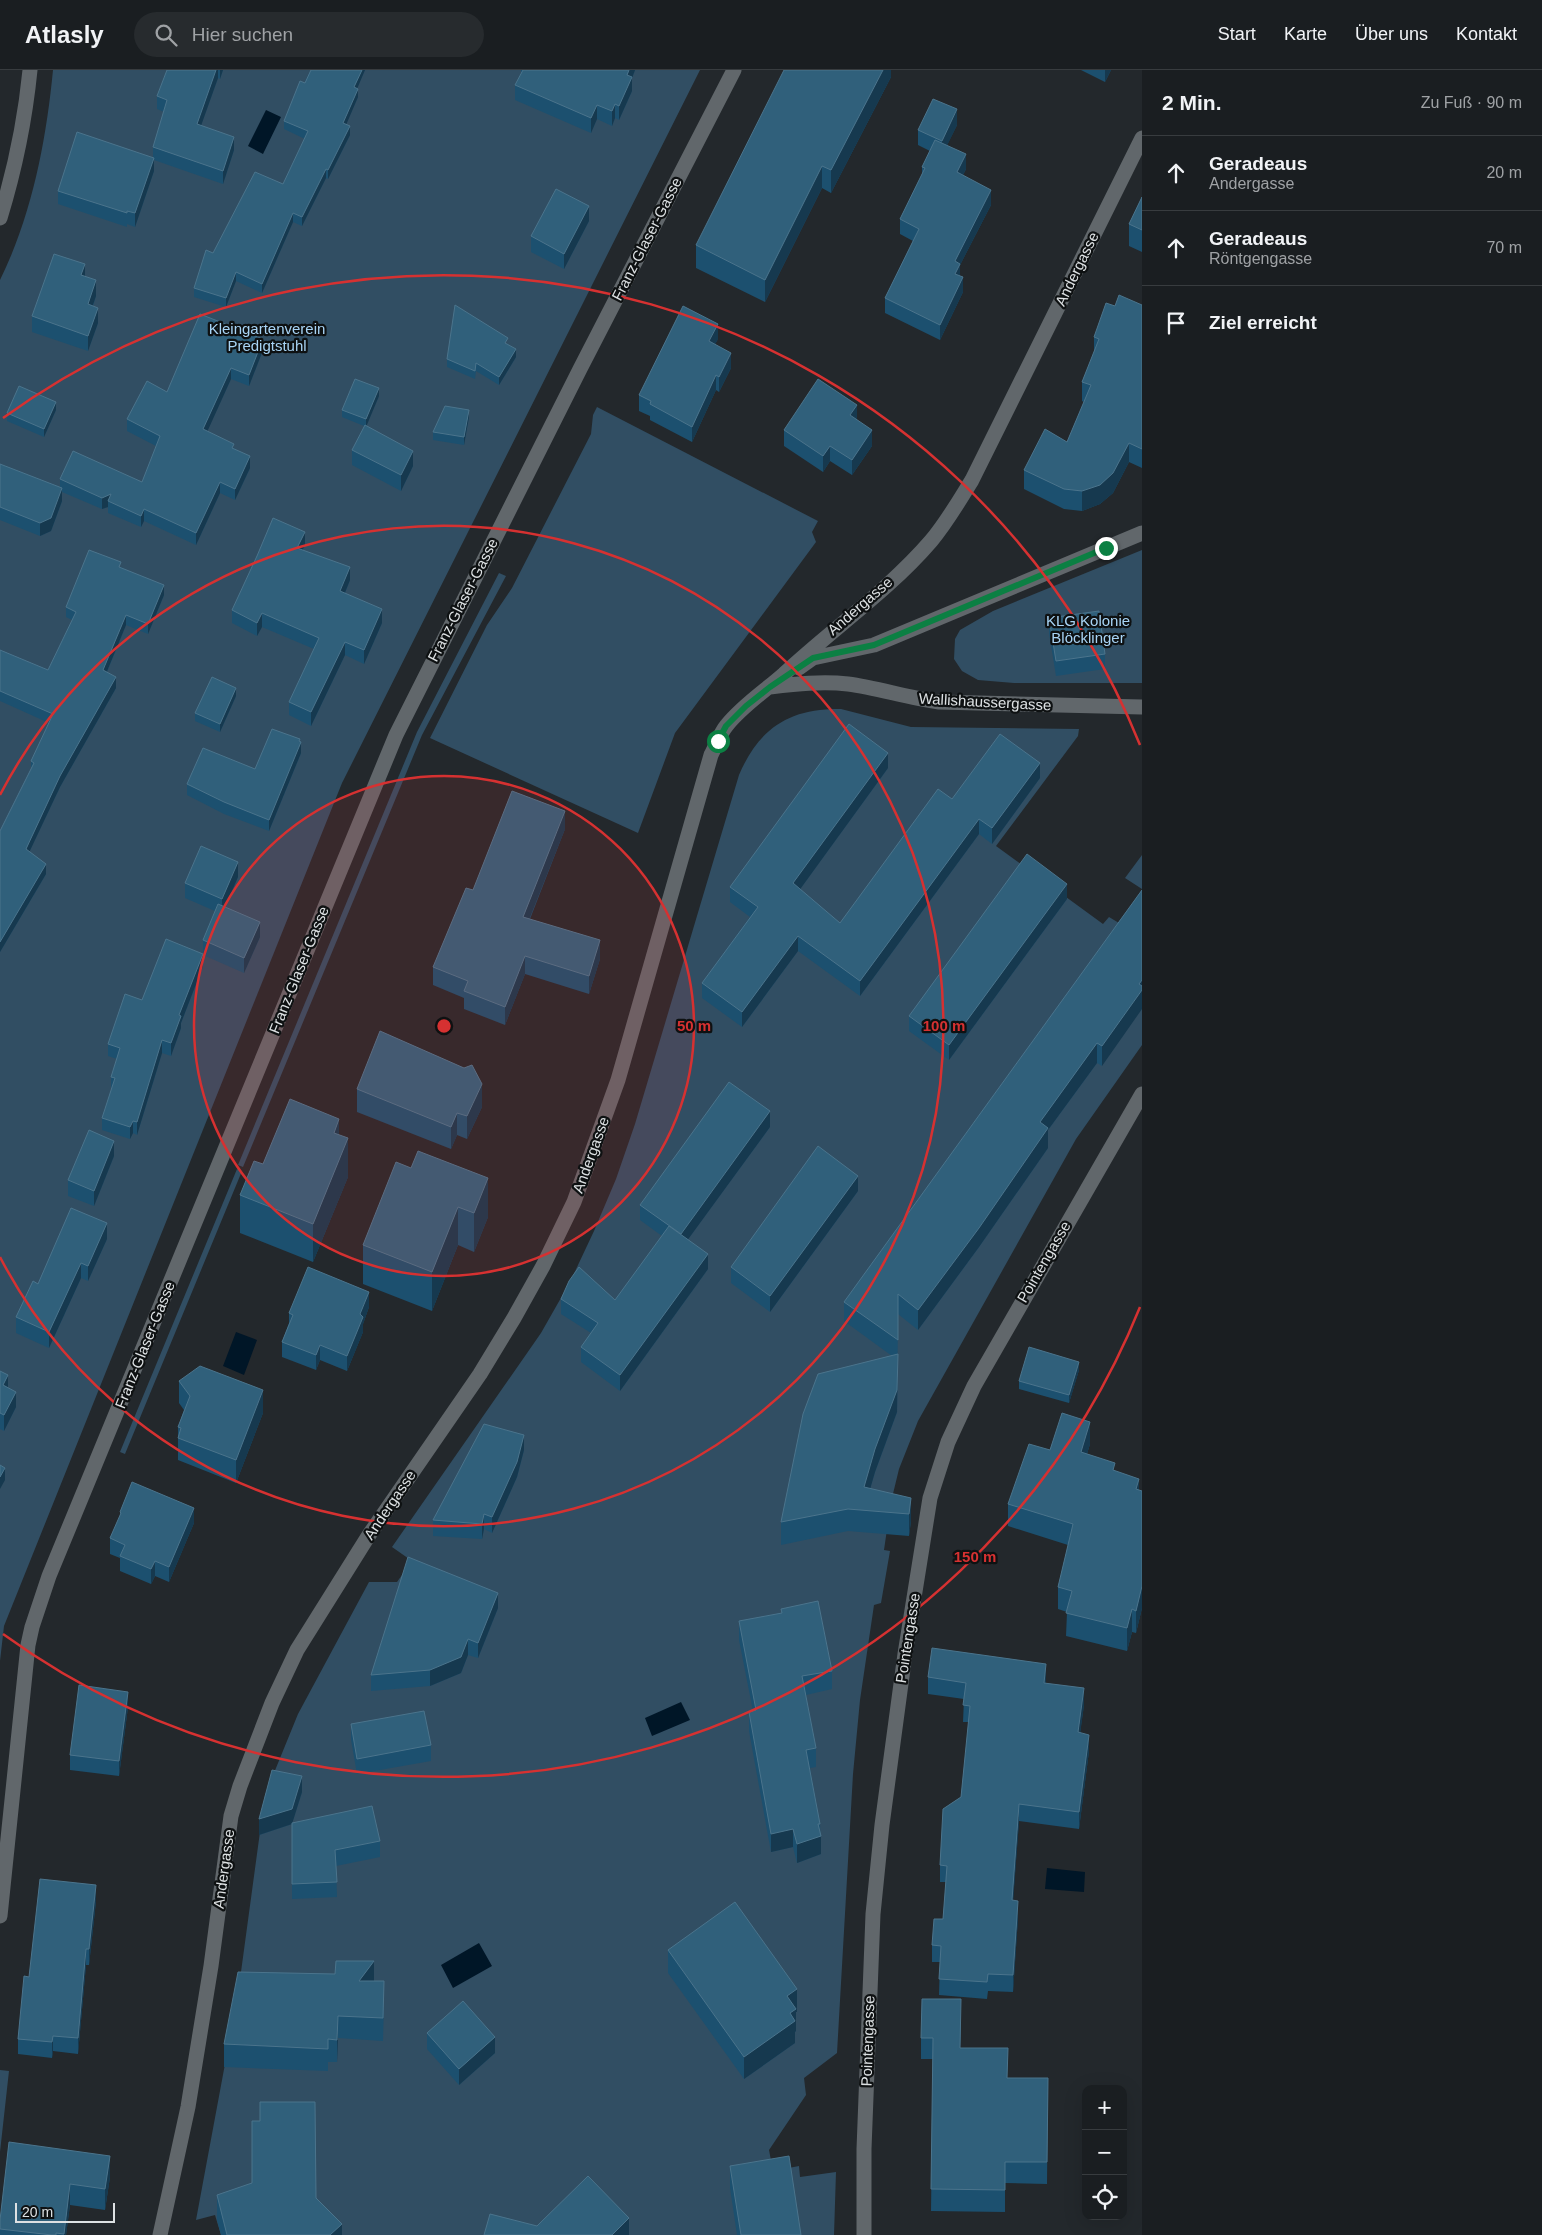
<!DOCTYPE html>
<html lang="de">
<meta charset="utf-8">
<style>
body{margin:0;font-family:Arial,sans-serif;background:#272b2e;color:#f1f3f6}
.controls{position:absolute;right:15px;bottom:15px;display:grid;overflow:hidden;border-radius:10px;box-shadow:0 5px 20px #0002}
.controls button{width:45px;height:45px;display:grid;place-items:center;padding:0;border:0;border-bottom:1px solid #383c3f;background:#1a1e21;color:#f1f3f6;font:25px sans-serif}
.scale{position:absolute;left:15px;bottom:12px;width:100px;box-sizing:border-box;padding-left:5px;border:2px solid #dde1e3;border-top:0;font-size:14px;line-height:18px;white-space:nowrap;color:#dde1e3;-webkit-text-stroke:4px #0e1112;paint-order:stroke}
.stop{position:absolute;width:15px;height:15px;margin:-11px;border:4px solid #0b8043;border-radius:50%;background:#fff}
.stop.end{background:#0b8043;border-color:#fff;box-shadow:0 1px 5px #0008}
.list{margin:0;padding:0;list-style:none}
h2{display:flex;justify-content:space-between;align-items:center;height:65px;margin:0;padding:0 20px;font-size:21px}
h2 small{font-size:16px;font-weight:400;color:#9fa2a5}
.list li{display:grid;grid-template-columns:32px 1fr auto;gap:15px;align-items:center;box-sizing:border-box;height:75px;padding:0 20px;border-top:1px solid #383c3f}
.list b{display:block;font-size:19px;white-space:nowrap}
.list p{margin:0;font-size:16px;white-space:nowrap;color:#9fa2a5}
.list em{font-size:16px;font-style:normal;color:#9fa2a5}
.icon{flex:none;width:28px;height:28px;fill:none;stroke:currentColor;stroke-width:2;stroke-linecap:round;stroke-linejoin:round}
.map{position:relative;flex:none;width:1142px;height:2165px;overflow:hidden}
header{display:flex;align-items:center;gap:30px;box-sizing:border-box;height:70px;padding:0 25px;background:#1a1e21;border-bottom:1px solid #383c3f}
header strong{font-size:24px}
nav{display:flex;gap:28px;margin-inline-start:auto;font-size:18px}
.search{width:350px;height:45px;background:#272b2e;display:flex;align-items:center;gap:12px;box-sizing:border-box;padding:0 18px;border-radius:28px;color:#9fa2a5;font-size:19px}
main{display:flex}
aside{flex:1;background:#1a1e21}
.map>svg:first-child{display:block}
</style>
<header>
<strong>Atlasly</strong>
<div class="search"><svg class="icon" aria-label="search" viewBox="0 0 24 24"><circle cx="10" cy="10" r="6"/><path d="M15 15l6 6"/></svg>Hier suchen</div>
<nav><a>Start</a><a>Karte</a><a>Über uns</a><a>Kontakt</a></nav>
</header>
<main>
<div class="map">
<svg width="1142" height="2165" viewBox="0 0 1142 2165">
<rect width="100%" height="100%" fill="#23282c"/>
<path fill="#314e63" d="M53,0H700L342,713L4,1556L0,1591V210C32,145 46,72 53,0Z
M597,337L818,451L812,462L816,472L675,663L638,763L430,668L487,555L512,518L591,364L593,345Z
M1142,480V613H1014L978,610L962,601L954,589L955,569L960,560L993,541Z
M499,503L506,506L422,665L243,1097L238,1095L417,662Z
M841,639L911,657L1079,659L1078,666L996,776L1103,854L1109,847L1129,859L1142,840V975L1076,1069L918,1351L899,1399L891,1432L884,1480L890,1481L881,1533L874,1535L860,1630L853,1704L837,1983L804,2008L806,2025L769,2080L773,2101L799,2096L800,2107L836,2102L834,2165H221L215,2145L196,2150L238,1924L265,1725L298,1644L369,1512H397L412,1491L392,1477L541,1263L570,1212L594,1161L616,1109L635,1054L739,705C759,658 790,638 841,639Z
M1142,785V819L1125,808Z
M237,1099L242,1101L125,1384L120,1382Z
M0,2000L9,2001L0,2082Z"/>
<path fill="#001627" d="M266,40L281,47L263,84L248,76Z
M236,1262L257,1270L244,1305L223,1296Z
M681,1632L690,1650L652,1666L645,1648Z
M1047,1798L1085,1802L1084,1822L1045,1819Z
M479,1873L492,1896L453,1918L441,1895Z"/>
<g fill="none" stroke-linecap="round" stroke-linejoin="round">
<path stroke="#61676b" stroke-width="15" d="M0,148C15,99 25,51 30,0
M799,598L813,588L874,575L1142,463
M770,617C796,614 822,611 848,614C878,618 908,628 939,632L1142,637
M0,1846L28,1575L32,1557L49,1506L396,665L580,299L734,0
M160,2165L188,2037L211,1896L231,1746L240,1716L272,1633L297,1580L369,1465L480,1304L514,1248L543,1196L574,1132L618,1010L711,685C716,676 720,663 727,655C743,635 765,621 784,604C832,559 888,521 931,471C947,452 959,431 972,410L1142,68
M864,2165V2079L873,1844L882,1755L905,1584L930,1428L948,1372L974,1316L1142,1024"/>
</g>
<path fill="#1c506f" d="M167,0H223L220,9L218,8L201,55L234,80L223,114L154,90V101L135,157L127,154V157L58,134V121L153,88V77L164,42L157,39V26Z
M311,0H365L357,18L358,27L346,54L350,65L328,109L326,108L302,156L293,152L262,223L236,211L226,237L194,227V218L213,183L283,114L305,69L284,59V51Z
M521,0H635L632,8V21L619,50L615,48L612,56L597,49L591,63L515,30V15L521,3Z
M891,0V7L831,123L822,118L765,232L696,198V175Z
M1081,0H1111L1105,12Z
M957,55L947,75L966,99L963,105L991,135L960,195V206L963,222L940,270L885,243V228L913,171L900,164V149L922,104V97L930,81L918,75V60Z
M1142,127V182L1129,176V154Z
M589,151L564,199L531,182V166Z
M85,207L96,226L93,236L98,253L88,281L32,262V246Z
M1142,235V398L1129,392L1113,423L1100,434L1082,441L1064,439L1024,419V400L1067,372L1084,332L1082,331V312L1094,283V267L1115,236Z
M718,269L715,274L731,298L719,322L716,320L692,372L650,350V346L639,341V325Z
M508,274L516,287L499,315L476,301L475,309L447,297V289Z
M263,280L249,316L231,309L207,361L234,378L250,398L235,430L220,423L196,475L144,451L141,457L108,443V437L102,439L62,422V431L51,461L40,466L0,450V394L60,417V409L142,412L156,376L127,361V349L167,322Z
M379,326L366,356L413,396L401,421L352,395V380L364,356L342,347V340Z
M56,340L44,367L7,351V343Z
M469,347L464,375L433,370V362Z
M857,350L872,376L852,405L830,391L823,402L784,376V360Z
M305,475L303,480L350,510L345,523L382,553L364,594L345,585L311,656L289,645V632L314,579L262,557L257,566L232,553V540Z
M121,497L164,525L148,564L126,555L107,602L116,618L60,717L29,782L46,804L0,882V761L31,699V691L49,653L0,631V580L48,600L72,550L66,547V537Z
M1049,548L1105,584V599L1056,606L1049,563Z
M236,626L220,662L195,651V643Z
M300,672L301,683L269,761L224,744L187,725V714L255,699Z
M888,698L800,819L840,853L952,729L1040,708L992,774L979,764L860,926L798,881L742,957L702,928V913L750,847L730,832V817Z
M565,759L530,849L600,889L589,924L525,904L505,955L464,939V928L433,915V897L473,820Z
M238,807L225,837L260,867L244,903L203,885V896L181,953V958L171,986L162,983L137,1065L133,1063L130,1069L102,1060V1048L111,1020V1007L117,989L108,986V974L142,930L203,884V870L215,841L185,828V813Z
M1142,820L1102,996L1097,993L1048,1060V1078L979,1177L918,1260L898,1244L897,1342L875,1402L870,1419L911,1428V1451L909,1466L848,1461L781,1475V1452L892,1286L844,1251V1232Z
M1067,829L949,990L909,961V946Z
M357,1019L482,1037L467,1069L457,1065L451,1079L357,1042Z
M770,1057L688,1169L708,1199L620,1321L581,1292V1277L591,1263L561,1244V1229L615,1230L662,1166L640,1150V1135Z
M339,1065L348,1107L313,1192L240,1163V1125L263,1094Z
M114,1086L94,1136L68,1126V1110Z
M411,1098L488,1147L474,1182L458,1175L432,1241L363,1214V1175Z
M858,1121L770,1242L731,1213V1197Z
M107,1169L88,1211L81,1208L49,1278L16,1263V1247Z
M369,1237L363,1254V1262L347,1301L320,1290L316,1300L282,1287V1272L289,1253V1243Z
M1079,1300L1069,1333L1019,1319V1311Z
M0,1301L16,1337L4,1361L0,1359Z
M179,1311L263,1343L236,1413L178,1390V1357L184,1340L179,1333Z
M1090,1374L1087,1384L1115,1401L1139,1420L1142,1421V1538L1136,1563L1132,1562L1127,1581L1066,1566L1067,1542L1058,1539V1517L1068,1475L1008,1456V1434L1050,1380Z
M524,1380L517,1407L492,1463L484,1459L482,1469L433,1466V1450Z
M120,1442L194,1453L169,1512L155,1506L151,1514L120,1501V1488L110,1484V1468L120,1447Z
M498,1538L478,1588L468,1585L461,1603L430,1616L371,1621V1605Z
M781,1539L832,1601V1619L806,1625L816,1678V1697L810,1698L820,1754L821,1784L797,1793L793,1777L771,1782L749,1661V1642L753,1641L739,1570V1551L781,1543Z
M928,1607L1046,1611V1613L1084,1635L1080,1663L1089,1681L1079,1759L1019,1751L1013,1830L1018,1848L1013,1922L988,1921L987,1929L939,1925L940,1892H932V1875L943,1849L946,1812H940V1795L961,1727L969,1652H963L964,1629L928,1624Z
M128,1637L119,1706L70,1700V1685Z
M351,1654L431,1675V1691L357,1704L351,1670Z
M302,1722L292,1753L380,1771V1787L336,1796L337,1827L292,1829V1754L259,1765Z
M96,1831L89,1895H86L78,1984L53,1981L52,1988L18,1984V1969L29,1907Z
M668,1880L797,1942H796V1961L795,1962V1973L744,2009L668,1903Z
M374,1911L384,1933L383,1971L338,1968L337,1992H328V2001L224,1997V1974Z
M961,1951L960,1978L1007,2008H1048L1047,2114L1005,2113V2142L931,2141L933,1989H921V1968Z
M427,1963L495,1983L459,2015L427,1979Z
M110,2086V2107L105,2140L70,2135L66,2165H0V2150Z
M730,2096L801,2165H737L730,2118Z
M217,2125L316,2128L342,2165H221L217,2150Z"/>
<path fill="#16394f" d="M216,0H218V8L197,67V54Z
M220,0H223L220,9Z
M362,0H365L354,26V17Z
M629,0H635L632,8V21L619,50V36Z
M883,0H891V7L831,123V100Z
M1105,0H1111L1105,12Z
M358,19V27L343,62V53Z
M615,34V48L612,56V41Z
M597,35V49L591,63V48Z
M957,39V55L942,86V71Z
M350,56V65L328,109V100Z
M234,67V80L223,114V101Z
M966,84V99L957,117V102Z
M154,88V101L135,157V143Z
M822,96V118L765,232V210Z
M326,99V108L302,156V147Z
M991,120V135L960,195V209L955,219V191Z
M589,136V151L564,199V184Z
M293,143V152L262,223V214Z
M85,194V209L81,205Z
M236,202V211L226,237V228Z
M963,207V222L940,270V255Z
M96,210V226L88,249V234Z
M98,238V253L88,281V266Z
M718,254V269L709,286V271Z
M263,269V280L249,316V305Z
M516,279V287L499,315V307Z
M731,283V298L719,322V307Z
M231,298V309L203,371V359Z
M716,305V320L692,372V357Z
M379,318V326L366,357V349Z
M56,332V340L44,367V359Z
M857,335V350L850,345Z
M469,340V347L464,375V367Z
M872,360V376L852,405V390Z
M1129,373V392L1113,423L1100,434L1082,441V421Z
M830,376V391L823,402V386Z
M413,381V396L401,421V405Z
M250,386V398L235,430V419Z
M220,412V423L196,475V463Z
M62,418V431L51,461L40,466V453Z
M111,424L108,431V437L102,439V428Z
M144,439V451L141,457V446Z
M305,462V475L297,491V478Z
M350,497V510L340,535V521Z
M164,515V525L148,564V554Z
M382,539V553L364,594V580Z
M262,543V557L257,566V553Z
M126,545V555L103,611V600Z
M345,572V585L311,656V642Z
M116,607V618L60,717L26,789V779L60,706Z
M236,618V626L220,662V654Z
M300,669V674L301,672V683L269,761V750Z
M888,683V698L793,829V813Z
M1040,693V708L992,774V758Z
M565,741V759L523,865V847Z
M979,749V764L860,926V911Z
M238,792V807L222,844V829Z
M46,794V804L0,882V872Z
M1067,814V829L949,990V975Z
M260,852V867L244,903V888Z
M798,866V881L742,957V942Z
M600,870V889L589,924V906Z
M203,884V896L181,953V958L171,986V973L179,945Z
M525,886V904L505,955V937Z
M1142,910V939L1102,996V976Z
M162,970V983L137,1065V1052Z
M1097,973V993L1048,1060V1078L979,1177L918,1260V1240L1040,1052Z
M482,1014V1037L467,1069V1046Z
M770,1041V1057L681,1179V1164Z
M457,1043V1065L451,1079V1057Z
M339,1049V1088L334,1063Z
M133,1051V1063L130,1069V1057Z
M348,1068V1107L313,1192V1154Z
M114,1071V1086L94,1136V1121Z
M858,1106V1121L770,1242V1226Z
M488,1108V1147L474,1182V1143Z
M458,1137V1175L432,1241V1202Z
M107,1153V1169L88,1211V1196Z
M708,1184V1199L620,1321V1305Z
M81,1193V1208L49,1278V1262Z
M369,1222V1237L363,1254V1262L347,1301V1286L360,1244Z
M320,1275V1290L316,1300V1285Z
M898,1284L897,1342L875,1402L864,1440V1417Z
M1079,1292V1300L1069,1333V1325Z
M8,1305V1320L3,1315Z
M263,1320V1343L236,1413V1390Z
M16,1322V1337L4,1361V1345Z
M1090,1352V1374L1081,1404V1382Z
M524,1365V1380L517,1407L492,1463V1447Z
M5,1398V1410L0,1419V1407Z
M1139,1409V1431L1136,1419Z
M911,1428V1451L909,1466V1444Z
M194,1438V1453L169,1512V1497Z
M484,1444V1459L482,1469V1454Z
M155,1491V1506L151,1514V1499Z
M1142,1516V1538L1136,1563V1541Z
M498,1523V1538L478,1588V1573Z
M1132,1539V1562L1127,1581V1558Z
M468,1569V1585L461,1603L430,1616V1600Z
M1046,1594V1611L1044,1630V1613Z
M1084,1618V1635L1078,1679V1662Z
M128,1622V1637L119,1706V1691Z
M1089,1665V1681L1079,1759V1742Z
M302,1706V1722L292,1754L259,1765V1749Z
M1019,1734V1751L1012,1847V1830Z
M793,1759V1777L771,1782V1764Z
M821,1766V1784L797,1793V1774Z
M96,1815V1831L89,1895V1879Z
M1018,1831V1848L1013,1922V1905Z
M86,1879V1895L78,1984V1968Z
M374,1891V1914L359,1911Z
M797,1919V1942H796V1961L795,1962V1973L744,2009V1987L787,1926Z
M338,1946V1968L337,1992V1970Z
M53,1966V1981L52,1988V1972Z
M495,1967V1983L459,2015V1999Z
M110,2086V2107L105,2140V2119Z
M70,2114V2135L66,2165H64Z
M629,2148V2165H612Z
M342,2154V2165H330Z"/>
<path fill="#30607b" stroke="#4b748c" d="M167,0H216L197,54L234,67L223,101L153,77L167,30L157,26Z
M311,0H362L354,17L358,19L343,53L350,56L328,100L326,99L302,147L293,143L262,214L236,202L226,228L194,218L206,180L213,183L255,102L283,114L308,61L284,51L300,11L305,13Z
M523,0H629L627,5L632,7L619,36L615,34L612,41L597,35L591,48L515,15Z
M784,0H883L831,100L822,96L765,210L696,175Z
M933,29L957,39L942,71L918,60Z
M77,62L154,88L135,143L127,141V143L58,121Z
M935,70L966,84L957,102L991,120L955,191L960,194L955,204L963,207L940,255L885,228L919,159L900,149L925,98L922,97Z
M556,119L589,136L564,184L531,166Z
M1142,127V160L1129,154Z
M54,184L85,194L81,205L96,210L88,234L98,238L88,266L32,246Z
M1119,225L1142,235V379L1129,373L1113,403L1100,415L1082,421L1064,419L1024,400L1045,359L1067,372L1091,315L1082,312L1099,269L1094,267L1106,233L1115,236Z
M455,235L508,268L505,273L516,279L499,307L476,293L475,301L447,289Z
M683,236L718,254L709,271L731,283L719,307L716,305L692,357L650,334L651,331L639,325Z
M200,244L263,269L249,305L231,298L203,359L234,374L232,378L250,386L235,419L220,412L196,463L144,439L141,446L108,431L111,424L102,428L60,409L73,381L142,412L160,366L127,349L147,311L167,322Z
M355,309L379,318L366,349L342,340Z
M818,309L857,335L850,345L872,360L852,390L830,376L823,386L784,360Z
M19,316L56,332L44,359L7,343Z
M445,336L469,340L464,367L433,362Z
M365,355L413,381L401,405L352,380Z
M0,394L62,418L51,448L40,453L0,437Z
M273,448L305,462L297,478L350,497L340,521L382,539L364,580L345,572L311,642L289,632L319,568L262,543L257,553L232,540L257,486Z
M89,480L121,492L119,497L164,515L148,554L126,545L103,600L116,607L60,706L26,779L46,794L0,872V761L34,693L31,691L53,644L0,621V580L48,600L76,542L66,537Z
M1099,541L1105,584L1056,591L1049,548Z
M212,607L236,618L220,654L195,643Z
M849,654L888,683L793,813L840,853L938,719L952,729L1000,664L1040,693L992,758L979,749L860,911L798,866L742,942L702,913L758,837L730,817Z
M272,659L300,669L299,671L301,672L269,750L224,732L187,714L203,678L255,699Z
M512,721L565,741L523,847L600,870L589,906L525,886L505,937L464,921L468,911L433,897L466,818L473,820Z
M201,776L238,792L222,829L185,813Z
M1027,784L1067,814L949,975L909,946Z
M1142,820V910L1139,914L1142,916V920L1102,976L1097,973L1040,1052L1048,1058L979,1158L918,1240L898,1224V1270L844,1232Z
M218,834L260,852L244,888L203,870Z
M166,869L203,884L179,945L181,946L171,973L162,970L137,1052L133,1051L130,1057L102,1048L115,1008L111,1007L120,978L108,974L125,924L142,930Z
M380,961L464,998L472,995L482,1014L467,1046L457,1043L451,1057L357,1019Z
M729,1012L770,1041L681,1164L640,1135Z
M290,1029L339,1049L334,1063L348,1068L313,1154L240,1125L254,1091L263,1094Z
M89,1060L114,1071L94,1121L68,1110Z
M818,1076L858,1106L770,1226L731,1197Z
M418,1081L488,1108L474,1143L458,1137L432,1202L363,1175L396,1092L411,1098Z
M71,1138L107,1153L88,1196L81,1193L49,1262L16,1247L33,1211L38,1214Z
M669,1156L708,1184L620,1305L581,1277L598,1253L561,1229L569,1211L579,1197L615,1230Z
M308,1197L369,1222L360,1244L363,1247L347,1286L320,1275L316,1285L282,1272L293,1245L289,1243Z
M1029,1277L1079,1292L1069,1325L1019,1311Z
M898,1284L897,1320L875,1379L864,1417L911,1428L909,1444L848,1439L781,1452L803,1344L818,1304Z
M200,1296L263,1320L236,1390L178,1368L181,1358L178,1357L190,1326L179,1311Z
M0,1301L8,1305L3,1315L16,1322L4,1345L0,1343Z
M1062,1343L1090,1352L1081,1382L1115,1393L1113,1400L1139,1409L1136,1419L1142,1421V1516L1136,1541L1132,1539L1127,1558L1066,1543L1072,1521L1058,1517L1073,1454L1008,1434L1029,1374L1050,1380Z
M484,1354L524,1365L517,1392L492,1447L484,1444L482,1454L433,1450Z
M0,1395L5,1398L0,1407Z
M132,1412L194,1438L169,1497L155,1491L151,1499L120,1486L125,1475L110,1468L121,1443L120,1442Z
M408,1487L498,1523L478,1573L468,1569L461,1587L430,1600L371,1605Z
M818,1531L832,1601L802,1606L816,1678L806,1680L820,1754H818L821,1766L797,1774L793,1759L771,1764L749,1642L756,1640L739,1551L782,1543L781,1539Z
M932,1578L1046,1594L1044,1613L1084,1618L1078,1662L1089,1665L1079,1742L1019,1734L1012,1830L1018,1831L1013,1905L988,1904L987,1912L939,1909L941,1876L932,1875L934,1849H943L947,1796L940,1795L943,1739L961,1727L970,1636L963,1635L966,1613L928,1607Z
M79,1615L128,1622L119,1691L70,1685Z
M424,1641L431,1675L357,1689L351,1654Z
M272,1700L302,1706L292,1739L259,1749Z
M372,1736L380,1771L335,1780L337,1812L292,1814V1753Z
M40,1809L96,1815L89,1879H86L78,1968L53,1966L52,1972L18,1969L24,1906L29,1907Z
M735,1832L797,1919L787,1926L796,1939L790,1943L795,1951L744,1987L668,1880Z
M336,1891H374L359,1911H384L383,1948L338,1946L337,1970L328,1969V1979L224,1974L238,1902L335,1904Z
M922,1929H961L960,1978H1008L1007,2008H1048L1047,2092H1005V2120L931,2119L933,1968H921Z
M463,1931L495,1967L459,1999L427,1963Z
M260,2032H315L316,2128L342,2154L330,2165H227L217,2125L252,2113V2051H260Z
M9,2072L110,2086L105,2119L70,2114L64,2164L56,2163V2165H52L0,2159V2150Z
M789,2086L801,2165H741L730,2096Z
M588,2106L629,2148L612,2165H484L490,2144L537,2156Z"/>
<g fill="none" stroke-linecap="round" stroke-linejoin="round">
<path stroke="#0b8043" stroke-width="6" d="M718,671L726,656L746,636L770,617L813,588L874,575L1106,478"/>
</g>
<circle cx="444" cy="956" r="250" fill="#d63131" fill-opacity=".12"/>
<g fill="none" stroke="#d63131" stroke-width="2.5">
<circle cx="444" cy="956" r="250"/>
<path d="M0 725A500 500 0 1 1 0 1187"/>
<path d="M1140 1237A751 751 0 0 1 3 1564M3 348A751 751 0 0 1 1140 675"/>
</g>
<g text-anchor="middle" stroke-width="4.5" stroke-linejoin="round" paint-order="stroke">
<g font-size="15" fill="#dde1e3" stroke="#0e1112">
<text transform="translate(647 169) rotate(-63)" y="5">Franz-Glaser-Gasse</text>
<text transform="translate(1077 199) rotate(-64)" y="5">Andergasse</text>
<text transform="translate(463 530) rotate(-63)" y="5">Franz-Glaser-Gasse</text>
<text transform="translate(860 536) rotate(-41)" y="5">Andergasse</text>
<text transform="translate(985 632) rotate(3)" y="5">Wallishaussergasse</text>
<text transform="translate(299 900) rotate(-68)" y="5">Franz-Glaser-Gasse</text>
<text transform="translate(591 1085) rotate(-70)" y="5">Andergasse</text>
<text transform="translate(1044 1192) rotate(-60)" y="5">Pointengasse</text>
<text transform="translate(145 1275) rotate(-68)" y="5">Franz-Glaser-Gasse</text>
<text transform="translate(390 1435) rotate(-56)" y="5">Andergasse</text>
<text transform="translate(908 1568) rotate(-81)" y="5">Pointengasse</text>
<text transform="translate(224 1799) rotate(-82)" y="5">Andergasse</text>
<text transform="translate(868 1971) rotate(-88)" y="5">Pointengasse</text>
</g>
<g font-size="15" fill="#a8d4f5" stroke="#0e1112">
<text x="267" y="264">Kleingartenverein<tspan x="267" dy="17">Predigtstuhl</tspan></text>
<text x="1088" y="556">KLG Kolonie<tspan x="1088" dy="17">Blöcklinger</tspan></text>
</g>
</g>
<circle cx="444" cy="956" r="8" fill="#d63131" stroke="#0e1112" stroke-width="2.5"/>
<g font-size="15" text-anchor="middle" font-weight="bold" fill="#d63131" stroke="#0e1112" stroke-width="4.5" stroke-linejoin="round" paint-order="stroke">
<text x="694" y="961">50 m</text>
<text x="944" y="961">100 m</text>
<text x="975" y="1492">150 m</text>
</g>
</svg>
<div class="controls">
<button>+</button>
<button>−</button>
<button><svg class="icon" aria-label="locate" viewBox="0 0 24 24"><circle cx="12" cy="12" r="6"/><path d="M12 2v4M12 18v4M2 12h4M18 12h4"/></svg></button>
</div>
<div class="scale">20 m</div>
<div class="stop" style="left:718px;top:671px"></div>
<div class="stop end" style="left:1106px;top:478px"></div>
</div>
<aside>
<h2>2 Min.<small>Zu Fuß · 90 m</small></h2>
<ul class="list">
<li><svg class="icon" aria-label="ahead" viewBox="0 0 24 24"><path d="M12 20V5M6 11l6-6 6 6"/></svg><div><b>Geradeaus</b><p>Andergasse</p></div><em>20 m</em></li>
<li><svg class="icon" aria-label="ahead" viewBox="0 0 24 24"><path d="M12 20V5M6 11l6-6 6 6"/></svg><div><b>Geradeaus</b><p>Röntgengasse</p></div><em>70 m</em></li>
<li><svg class="icon" aria-label="arrive" viewBox="0 0 24 24"><path d="M6 21V4h12l-3 4 3 4H6"/></svg><div><b>Ziel erreicht</b></div></li>
</ul>
</aside>
</main>
